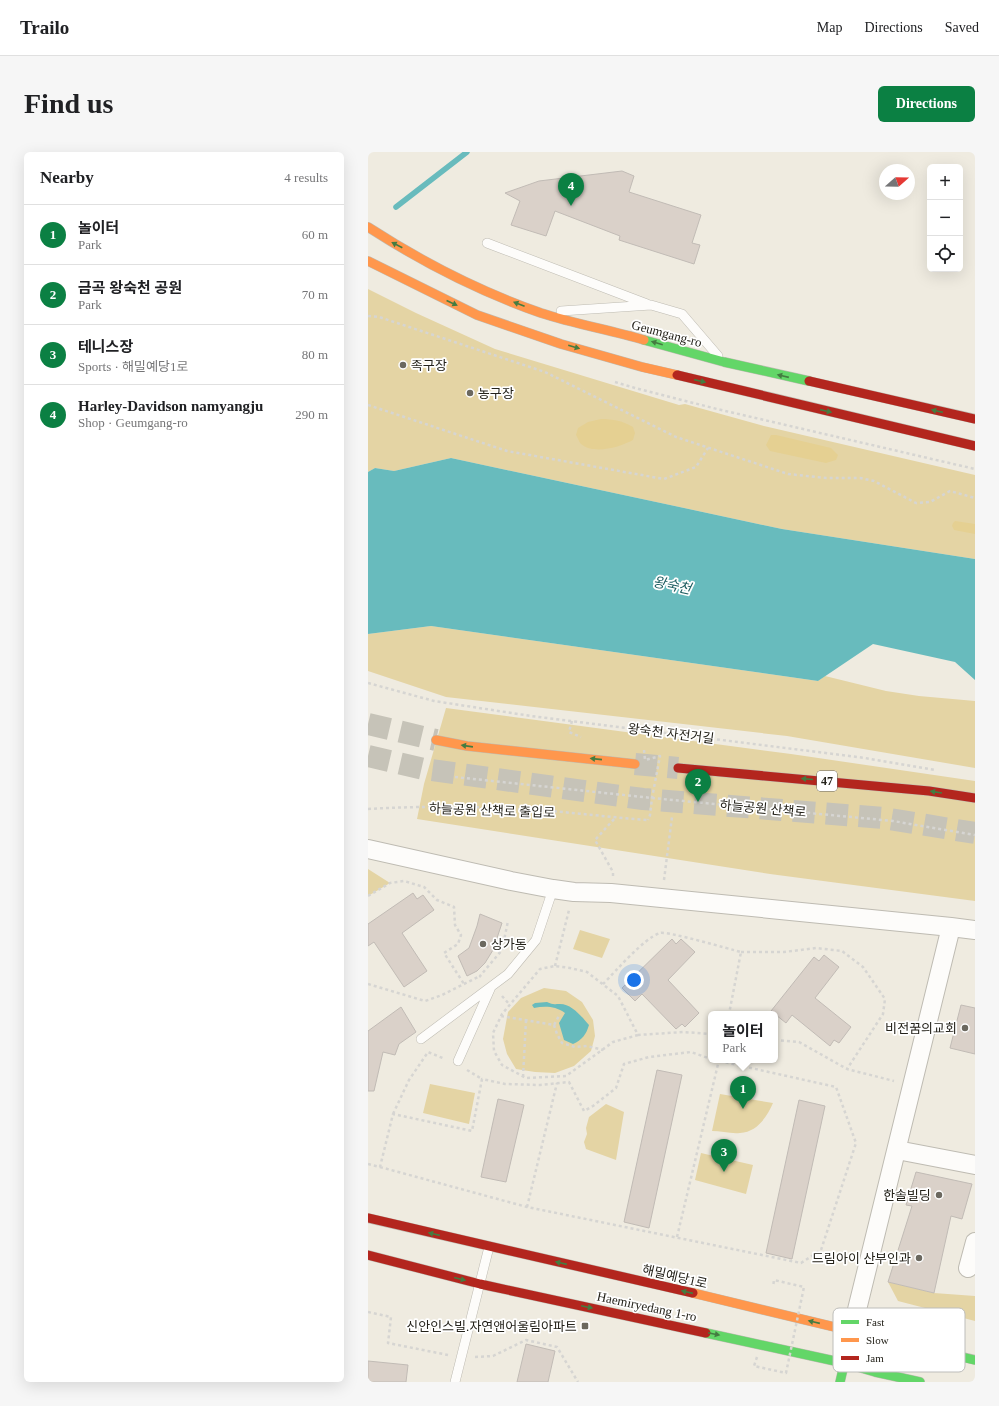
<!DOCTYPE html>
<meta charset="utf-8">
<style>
body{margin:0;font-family:"Times New Roman","Noto Sans KR",serif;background:#f6f6f6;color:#202124}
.controls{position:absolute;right:12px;top:12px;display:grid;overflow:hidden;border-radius:6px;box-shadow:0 4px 16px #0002}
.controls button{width:36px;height:36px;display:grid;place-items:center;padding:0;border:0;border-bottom:1px solid #e0e0e0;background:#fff;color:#202124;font:20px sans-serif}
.compass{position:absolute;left:511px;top:12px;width:36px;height:36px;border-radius:50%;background:#fff;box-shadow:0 4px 16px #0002;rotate:70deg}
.you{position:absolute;left:266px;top:828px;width:14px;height:14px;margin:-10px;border:3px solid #fff;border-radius:50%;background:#1a73e8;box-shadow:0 0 0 6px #1a73e833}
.badge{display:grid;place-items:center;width:26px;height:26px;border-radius:50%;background:#0b8043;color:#fff;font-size:13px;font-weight:700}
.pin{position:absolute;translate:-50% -33px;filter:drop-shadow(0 1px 2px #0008)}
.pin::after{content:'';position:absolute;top:21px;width:14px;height:12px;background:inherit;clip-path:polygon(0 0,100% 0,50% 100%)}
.popup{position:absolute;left:340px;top:859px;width:70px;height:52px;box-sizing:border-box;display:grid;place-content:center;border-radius:6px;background:#fff;filter:drop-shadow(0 1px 3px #0005);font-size:13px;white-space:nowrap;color:#757577}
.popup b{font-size:15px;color:#202124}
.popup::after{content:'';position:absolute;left:50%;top:100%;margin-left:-8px;border:8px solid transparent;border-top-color:#fff}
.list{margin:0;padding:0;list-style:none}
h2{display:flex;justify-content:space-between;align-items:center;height:52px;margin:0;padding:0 16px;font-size:17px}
h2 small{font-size:13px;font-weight:400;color:#757577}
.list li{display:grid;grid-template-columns:26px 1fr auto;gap:12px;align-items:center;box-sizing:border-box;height:60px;padding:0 16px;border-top:1px solid #e0e0e0}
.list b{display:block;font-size:15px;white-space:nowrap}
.list p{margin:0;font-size:13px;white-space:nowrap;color:#757577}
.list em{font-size:13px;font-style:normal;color:#757577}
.icon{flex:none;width:22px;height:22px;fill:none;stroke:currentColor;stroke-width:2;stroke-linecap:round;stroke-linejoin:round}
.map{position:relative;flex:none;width:607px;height:1230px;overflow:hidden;border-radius:6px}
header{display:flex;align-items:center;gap:24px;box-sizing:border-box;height:56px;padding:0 20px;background:#fff;border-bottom:1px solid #e0e0e0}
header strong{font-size:19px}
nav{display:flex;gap:22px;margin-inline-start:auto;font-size:14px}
.intro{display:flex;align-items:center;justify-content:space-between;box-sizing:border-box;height:96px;padding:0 24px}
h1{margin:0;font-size:28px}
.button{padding:10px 18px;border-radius:6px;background:#0b8043;color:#fff;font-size:14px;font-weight:700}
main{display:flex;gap:24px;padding:0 24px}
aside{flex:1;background:#fff;border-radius:6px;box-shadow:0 4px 16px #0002}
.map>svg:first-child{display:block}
</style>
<header>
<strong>Trailo</strong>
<nav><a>Map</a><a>Directions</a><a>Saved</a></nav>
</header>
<div class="intro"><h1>Find us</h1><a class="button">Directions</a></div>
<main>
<aside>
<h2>Nearby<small>4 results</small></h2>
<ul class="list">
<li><span class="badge">1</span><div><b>놀이터</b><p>Park</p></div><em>60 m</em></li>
<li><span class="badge">2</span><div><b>금곡 왕숙천 공원</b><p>Park</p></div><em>70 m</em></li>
<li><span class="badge">3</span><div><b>테니스장</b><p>Sports · 해밀예당1로</p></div><em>80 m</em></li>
<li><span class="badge">4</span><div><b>Harley-Davidson namyangju</b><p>Shop · Geumgang-ro</p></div><em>290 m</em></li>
</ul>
</aside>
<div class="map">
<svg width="607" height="1230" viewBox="0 0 607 1230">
<rect width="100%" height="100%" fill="#efebe0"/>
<path fill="#e4d4a4" d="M0,137L48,161L127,197L311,253L317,252L396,274L607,323V407L414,377L83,306L26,319L7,316L0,320Z
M63,474L450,529L457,524L518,539L551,544L607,549V616L419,584L78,545L0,519V482Z
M78,556L423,602L607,629V749L402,722L49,667L56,632Z
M0,717L22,731L0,744Z
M212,778L242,787L234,806L205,797Z
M176,836L198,839L214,850L225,868L227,884L223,899L206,914L187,921L167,920L148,917L139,902L135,887L140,860L153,846Z
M62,932L107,941L101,972L55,961Z
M352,942L405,951C399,965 389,980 372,981C363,982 353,979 344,979Z
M238,952L256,960L248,1008L218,997L216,990L219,982L218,976L221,965Z
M333,1001L385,1013L378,1042L327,1028Z
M520,1130L566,1141L607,1144V1169L530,1149Z"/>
<path fill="#e5d092" d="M233,267C245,267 255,269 265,275L267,281L265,288C252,295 226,303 213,292C211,290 210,286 208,283L210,276L220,270Z
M403,283H408L463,296L470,303L468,308L458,311L402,299L398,293Z
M587,369L607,372V382L586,378L584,374L585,371Z"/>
<path fill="#68bbbd" d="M83,306L414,377L607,407V528L587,510L505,492L450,529L63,474L0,482V320L7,316L26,319Z
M179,850C185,853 186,852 192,852C204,852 214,865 221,873C218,883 214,888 205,892L196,888L191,871L197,861C187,854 177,854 166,856L164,853L167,851Z"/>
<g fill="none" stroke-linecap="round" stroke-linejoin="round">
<path stroke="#68bbbd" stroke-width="5.5" d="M28,55L99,0"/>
</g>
<path fill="#dad1c9" stroke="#c1bbb5" d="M254,19L266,24L261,40L333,63L324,91L332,93L326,112L251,88L252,84L187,59L178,84L143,73L152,49L137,41L171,29Z
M45,741L49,747L55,743L66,758L34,781L59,819L36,835L6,790L0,794V772Z
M112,762L134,771L125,798L117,811L109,819L99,824L90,804L101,796L109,774Z
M304,787L308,792L313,787L327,800L300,828L331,861L317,875L314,872L308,877L274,842L267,849L254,836Z
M456,803L471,815L447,846L483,875L471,891L466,888L462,894L424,863L418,871L403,859L446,805L451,809Z
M593,853L607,856V902L582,896Z
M33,855L48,880L31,892L27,903L15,900L6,939H0V879Z
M289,918L314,923L281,1076L256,1070Z
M130,947L156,953L138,1030L113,1025Z
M431,948L457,954L424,1107L398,1101Z
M548,1020L604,1032L594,1067L583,1064L566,1141L520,1130L544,1054L538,1053Z
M158,1192L187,1199L180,1230H149Z
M0,1209L40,1213L38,1230H0Z"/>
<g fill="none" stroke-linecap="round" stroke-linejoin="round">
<path stroke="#c6c3b8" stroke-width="22" stroke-dasharray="22 11" stroke-linecap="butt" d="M0,572L68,588
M0,604L56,617L275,647L515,666L607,681
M267,612L310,616"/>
<g stroke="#bebbb2" stroke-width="10">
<path id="lane" d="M119,91L279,152
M193,159L283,153L314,162L350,204
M53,887L140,822L168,788L185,737
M90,909L123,835
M87,1230L121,1095"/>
</g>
<g stroke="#bebbb2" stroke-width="20">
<path id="street" d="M0,697L143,729L185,737L206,740L243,741L583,775L607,778
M529,998L607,1013
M600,1116L607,1090
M484,1178L583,775"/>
</g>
<g stroke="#bebbb2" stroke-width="10">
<path id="fast" d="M276,188L356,210L441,229
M338,1181L476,1211L507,1220L552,1230
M500,1183L607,1208
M472,1230L484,1178"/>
</g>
<g stroke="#bebbb2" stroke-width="10">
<path id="slow" d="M0,75C54,110 113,140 173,161C207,172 242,178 276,188
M0,109L109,163L193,192L274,215L309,223
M68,588L99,594L267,612
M325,1141L500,1183"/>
</g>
<g stroke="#bebbb2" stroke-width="10">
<path id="jam" d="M309,223L607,294
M441,229L607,267
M310,616L561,639L607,646
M0,1066L325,1141
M0,1103L112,1132L338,1181"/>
</g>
<path stroke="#d6d5d2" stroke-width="2.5" stroke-dasharray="3 3" stroke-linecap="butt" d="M0,164L11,165L177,220L308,285L420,322L458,326H492L506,329L548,351L562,350L582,339L607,346
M247,230L267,236L349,257L607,317
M0,253L139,299L296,327L328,315L340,296
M0,531L66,549L163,564L497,606L567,618
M204,569L201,580L213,585
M0,657C51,654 101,654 152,657C195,659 237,665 280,668
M245,724V720L227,688L247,666
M296,728L304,665
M0,744L22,731L36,729L56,735L69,748L86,755L87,773L93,783L90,792L76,801L96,832
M373,800H416L448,796L474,799L495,815L517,847L515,862L479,917
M187,814L201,758
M113,825L112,824L134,798L140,769
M0,832L57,849L74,843L112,824
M235,832C248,819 276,786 292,781C300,779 361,797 373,800L361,862
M134,844L142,853
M133,864L186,873L192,862
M186,873L189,882L194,891L207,895L219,894L235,898
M270,883L245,890L198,924L158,926L134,913L126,899L125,881L134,862L172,817L187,814L202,816L219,820L250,844L270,883L315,880L343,882
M407,888L431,890L479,917L526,929
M99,918L114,927
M155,925L158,868
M25,962L41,928L60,900L77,907
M0,1012L12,1015L25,962L104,979L114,927L137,932L172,933L201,930L216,959L225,954L248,936L256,912L281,905L323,900L343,907
M12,1015L159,1055L433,1111L453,1098L488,991L468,935L347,908
M159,1055L189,931
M309,1085L351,908
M0,1160L23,1165L20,1191L80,1203
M107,1205L125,1204L158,1188L189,1195L210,1230"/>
<use href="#lane" stroke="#fdfcfa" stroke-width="9"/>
<use href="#street" stroke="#fdfcfa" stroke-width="18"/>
<use href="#fast" stroke="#63d668" stroke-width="9"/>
<use href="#slow" stroke="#ff974d" stroke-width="9"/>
<use href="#jam" stroke="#b3261e" stroke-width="9"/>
<path stroke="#d6d5d2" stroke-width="2.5" stroke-dasharray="3 3" stroke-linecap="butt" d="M276,598L277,608L292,604L284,646L282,663L280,668
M87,625L284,646L525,669L607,683
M389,1205L386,1214L418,1221L436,1135L406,1128L405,1135"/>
</g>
<defs><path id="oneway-solid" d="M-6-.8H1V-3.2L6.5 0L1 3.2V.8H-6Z"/></defs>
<g fill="#447c41">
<use href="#oneway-solid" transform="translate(29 93) rotate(-153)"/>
<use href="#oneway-solid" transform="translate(84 151) rotate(25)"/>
<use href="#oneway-solid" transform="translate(151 152) rotate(-159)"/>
<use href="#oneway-solid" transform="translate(289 191) rotate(-164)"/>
<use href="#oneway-solid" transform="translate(206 195) rotate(16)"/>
<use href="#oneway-solid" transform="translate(415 224) rotate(-167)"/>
<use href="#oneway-solid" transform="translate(332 229) rotate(13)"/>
<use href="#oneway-solid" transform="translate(458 259) rotate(13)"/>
<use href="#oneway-solid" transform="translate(569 259) rotate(-167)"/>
<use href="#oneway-solid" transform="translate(99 594) rotate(-172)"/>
<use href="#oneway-solid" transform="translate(228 607) rotate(-174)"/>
<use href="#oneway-solid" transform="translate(439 627) rotate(-175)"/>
<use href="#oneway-solid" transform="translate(568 640) rotate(-171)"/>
<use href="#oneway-solid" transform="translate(66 1082) rotate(-167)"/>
<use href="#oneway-solid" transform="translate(193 1111) rotate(-167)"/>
<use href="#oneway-solid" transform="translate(92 1127) rotate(14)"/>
<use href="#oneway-solid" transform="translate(319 1140) rotate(-167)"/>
<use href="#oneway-solid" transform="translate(219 1155) rotate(12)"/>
<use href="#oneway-solid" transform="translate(446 1170) rotate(-167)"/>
<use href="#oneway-solid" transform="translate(346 1182) rotate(12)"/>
</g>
<g fill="#6b685f" stroke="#fff" stroke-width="1.5">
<circle cx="35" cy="213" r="4"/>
<circle cx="102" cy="241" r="4"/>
<circle cx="115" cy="792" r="4"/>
<circle cx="597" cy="876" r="4"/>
<circle cx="571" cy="1043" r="4"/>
<circle cx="551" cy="1106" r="4"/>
<rect x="213" y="1170" width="8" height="8" rx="2"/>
</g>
<g text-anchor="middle" stroke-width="3.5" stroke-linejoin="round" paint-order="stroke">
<rect fill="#fff" stroke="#66645f" stroke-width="1" x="449" y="619" width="20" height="20" rx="3"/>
<g font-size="12" font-weight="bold" fill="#24221a">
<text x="459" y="633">47</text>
</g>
<g font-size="13" fill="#24221a" stroke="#fff">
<text transform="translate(299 181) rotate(15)" y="5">Geumgang-ro</text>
<text transform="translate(303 581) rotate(7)" y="5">왕숙천 자전거길</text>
<text transform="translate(395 656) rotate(5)" y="5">하늘공원 산책로</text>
<text transform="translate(124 658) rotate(2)" y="5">하늘공원 산책로 출입로</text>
<text transform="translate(307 1124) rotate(13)" y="5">해밀예당1로</text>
<text transform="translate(279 1154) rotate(12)" y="5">Haemiryedang 1-ro</text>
</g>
<g font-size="13" fill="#24221a" stroke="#fff" text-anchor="end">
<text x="43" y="218" text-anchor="start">족구장</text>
<text x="110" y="246" text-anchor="start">농구장</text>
<text x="123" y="797" text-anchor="start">상가동</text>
<text x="589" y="881">비전꿈의교회</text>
<text x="563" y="1048">한솔빌딩</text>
<text x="543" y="1111">드림아이 산부인과</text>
<text x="209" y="1179">신안인스빌.자연앤어울림아파트</text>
</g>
<g font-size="14" font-style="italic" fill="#1e5e61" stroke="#fff">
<text transform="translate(304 433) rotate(12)" y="5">왕숙천</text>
</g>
</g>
<rect x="465" y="1156" width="132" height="64" rx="6" fill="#fff" stroke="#bdbdba" stroke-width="1"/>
<rect x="473" y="1168" width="18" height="4" fill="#63d668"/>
<rect x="473" y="1186" width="18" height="4" fill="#ff974d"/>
<rect x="473" y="1204" width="18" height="4" fill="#b3261e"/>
<g font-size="11" fill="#24221a">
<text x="498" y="1174">Fast</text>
<text x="498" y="1192">Slow</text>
<text x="498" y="1210">Jam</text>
</g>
</svg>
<div class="controls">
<button>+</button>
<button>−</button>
<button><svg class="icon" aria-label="locate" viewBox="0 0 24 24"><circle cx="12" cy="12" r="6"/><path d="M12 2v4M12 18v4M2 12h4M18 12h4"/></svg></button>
</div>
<svg class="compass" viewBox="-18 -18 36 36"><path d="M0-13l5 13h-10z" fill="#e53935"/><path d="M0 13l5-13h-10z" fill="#757577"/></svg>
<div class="you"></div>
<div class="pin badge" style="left:375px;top:957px">1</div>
<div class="popup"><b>놀이터</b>Park</div>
<div class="pin badge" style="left:330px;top:650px">2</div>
<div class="pin badge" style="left:356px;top:1020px">3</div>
<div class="pin badge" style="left:203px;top:54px">4</div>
</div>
</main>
